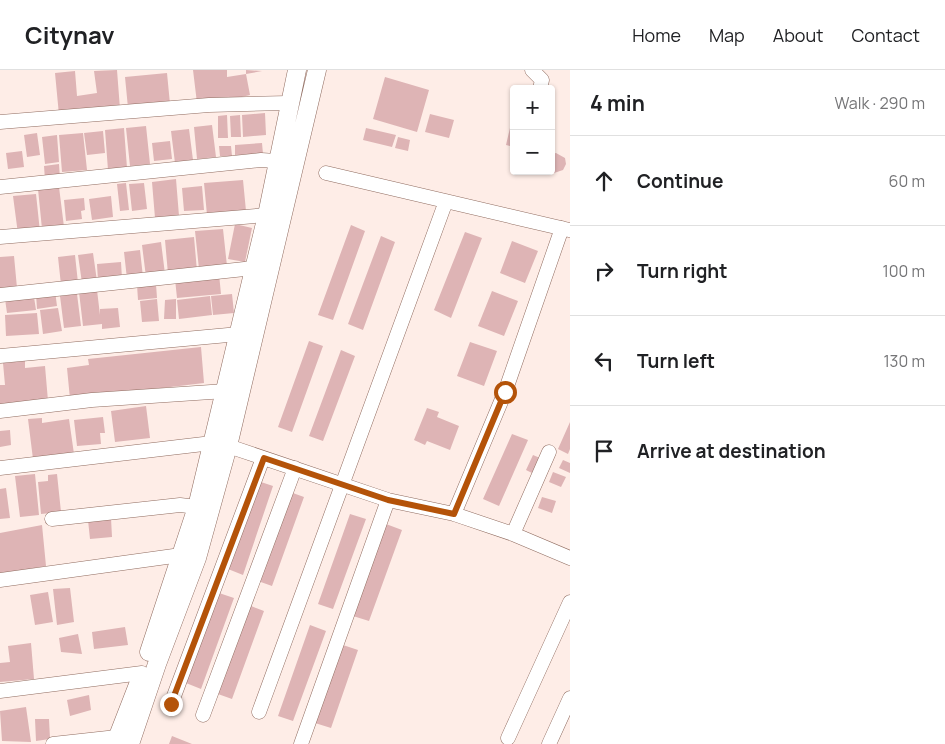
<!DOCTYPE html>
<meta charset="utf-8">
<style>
body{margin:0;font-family:Manrope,sans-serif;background:#f2f2f2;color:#202124}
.controls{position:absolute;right:15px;top:15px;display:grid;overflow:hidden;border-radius:5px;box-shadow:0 1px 4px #0004}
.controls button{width:45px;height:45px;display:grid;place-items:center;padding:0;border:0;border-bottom:1px solid #e0e0e0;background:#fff;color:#202124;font:25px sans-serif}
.stop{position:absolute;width:15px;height:15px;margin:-11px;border:4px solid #b45309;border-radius:50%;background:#fff}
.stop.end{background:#b45309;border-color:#fff;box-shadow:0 1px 5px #0008}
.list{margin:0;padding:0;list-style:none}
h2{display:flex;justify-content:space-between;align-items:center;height:65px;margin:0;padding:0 20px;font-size:21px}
h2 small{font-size:16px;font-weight:400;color:#757577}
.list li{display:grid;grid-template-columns:32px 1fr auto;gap:15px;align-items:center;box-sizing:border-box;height:90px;padding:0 20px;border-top:1px solid #e0e0e0}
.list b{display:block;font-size:19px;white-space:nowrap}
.list em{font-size:16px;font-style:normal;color:#757577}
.icon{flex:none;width:28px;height:28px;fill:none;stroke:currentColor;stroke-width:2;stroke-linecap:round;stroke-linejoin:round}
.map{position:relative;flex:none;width:570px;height:674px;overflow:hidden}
header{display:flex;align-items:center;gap:30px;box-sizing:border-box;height:70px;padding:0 25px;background:#fff;border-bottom:1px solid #e0e0e0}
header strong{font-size:24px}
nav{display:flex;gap:28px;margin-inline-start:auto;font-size:18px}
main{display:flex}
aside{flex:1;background:#fff}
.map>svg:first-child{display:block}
</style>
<header>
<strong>Citynav</strong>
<nav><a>Home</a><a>Map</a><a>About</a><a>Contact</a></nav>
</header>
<main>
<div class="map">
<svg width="570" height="674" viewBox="0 0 570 674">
<rect width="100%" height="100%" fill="#feede7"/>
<path fill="#deb4b5" d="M117,0L120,39L59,45L55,3L75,1L77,26L97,23L94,1Z
M193,0H227V7L246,4V0L262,1L246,4L250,25L229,30L197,33Z
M167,3L170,34L128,38L125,7Z
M385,7L429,20L417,62L373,49Z
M265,43L266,65L243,67L242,45Z
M430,44L454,50L449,68L425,62Z
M227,45L228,68H218V46Z
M240,45L241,67H231L230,46Z
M513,45H514V77L506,75Z
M212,55L216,87L197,89L194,57Z
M146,56L150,94L130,96L126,58Z
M124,58L127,98L108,100L105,60Z
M366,58L396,65L392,77L363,70Z
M189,59L193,90L175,93L171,61Z
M103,61L105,83L87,85L84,63Z
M37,63L40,85L27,87L24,65Z
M83,63L87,100L62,102L59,65Z
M57,65L59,92L45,94L42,67Z
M398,67L410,70L408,81L395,78Z
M170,71L172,89L154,91L152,73Z
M262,73L263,84L235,85V75Z
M219,76H231L232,86H220Z
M22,81L24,97L8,99L6,83Z
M556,83L565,88L566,94L563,100L554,103L551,102V84Z
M59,94L60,109L45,110L44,96Z
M176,109L179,146L155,148L152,112Z
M243,110L246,141L207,145L204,113Z
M126,113L129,140L120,141L117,114Z
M144,113L147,139L132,141L129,114Z
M202,116L204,140L184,141L182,118Z
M59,117L64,157L42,159L38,119Z
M36,124L40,162L18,164L13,126Z
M111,126L113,147L92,150L89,129Z
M84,128L85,140L81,141L82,149L66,151L64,130Z
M235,154L252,158L245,192L228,189Z
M351,155L365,161L333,250L318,245Z
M223,159L227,196L199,199L195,161Z
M465,162L482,168L451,248L434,240Z
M381,166L395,172L363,260L348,254Z
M194,167L197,201L168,204L165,170Z
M512,171L538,181L525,213L500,203Z
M161,172L165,204L146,207L142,175Z
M140,180L143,207L127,209L124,182Z
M93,183L97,211L82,213L78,185Z
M75,185L78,213L61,215L58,187Z
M14,186L17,218L0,219V187Z
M121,192L122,209L98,211L97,194Z
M219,204L221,224L177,228L175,209Z
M156,214L157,228L138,230L137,215Z
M97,220L100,245V239L118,238L120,257L102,259V254L83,256L79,222Z
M55,221L57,236L37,239L36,224Z
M492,221L518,231L504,266L478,256Z
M77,224L81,256L64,258L60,226Z
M232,224L234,243L213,245L211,226Z
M210,226L212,245L179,249L177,230Z
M34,227L36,240L7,243L5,229Z
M157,229L159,251L142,252L140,231Z
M176,229V249H164L165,230Z
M58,238L62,261L43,264L40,240Z
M37,243L39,264L6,266L5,245Z
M309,271L323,276L292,362L278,357Z
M470,272L497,281L484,316L457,306Z
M201,277L204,313L70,329L67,298L89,295L88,289Z
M341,280L355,286L323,371L309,366Z
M25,291V298L45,296L48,331L0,336V315H5L3,293Z
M146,336L150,368L115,372L111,341Z
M427,338L439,342L437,347L459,356L450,380L427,371L425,375L414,370Z
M103,347L105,363H100L101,374L77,376L74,350Z
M42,348V353L69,349L74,384L33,389L28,349Z
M570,352V379L568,384L558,379Z
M10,360L11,375L0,377V361Z
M512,364L528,370L499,436L483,429Z
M533,385L540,388L532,403L526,400Z
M563,390L570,393V403L559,398Z
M553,402L566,407L561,417L549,412Z
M35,404L39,445L20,447L15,406Z
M57,404L61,442L41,444L38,412L48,411V405Z
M258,411L273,416L243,505L228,499Z
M6,418L10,448L0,449V419Z
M290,422L304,427L272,516L258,511Z
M542,427L556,431L552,443L538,438Z
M350,444L366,449L333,539L318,534Z
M111,448L112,467L90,469L88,450Z
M386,454L402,460L369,551L353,546Z
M42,455L46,496L0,504V463Z
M70,518L74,552L57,555L53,519Z
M48,522L53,552L35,555L30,525Z
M219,523L234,528L201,619L186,613Z
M251,536L264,541L232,629L218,624Z
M310,555L326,561L293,651L278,646Z
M125,557L128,575L94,579L92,562Z
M78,564L82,584L61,582L59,568Z
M31,573L34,609L0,612V593L10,592L8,576Z
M343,575L358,580L331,658L315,653Z
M89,625L91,640L70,646L67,630Z
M26,637L31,672L2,671L0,641Z
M35,649H49L50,669L36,671Z
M172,666L192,674H169Z"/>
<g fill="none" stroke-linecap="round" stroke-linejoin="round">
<g stroke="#906c60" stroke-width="15">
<path id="minor" d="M532,0L542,10L540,19
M0,52L209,35L288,33
M326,103L569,160
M0,117L261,90L276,91
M0,167L267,145L276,147
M0,225L254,198
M0,286L239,264
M0,341L92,330L226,321
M0,398L212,373L228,376L388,430L454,444L513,464L570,488
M454,444L505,322L562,158
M52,449L180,435L197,437
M513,464L549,382
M0,510L181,485L190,486
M0,621L142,603
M171,634L263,388
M259,642L446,131
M203,645L295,398
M508,668L570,532
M53,674L117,667
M301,674L388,430
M549,674L570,628"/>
</g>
<g stroke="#906c60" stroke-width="19">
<path id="tertiary" d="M149,582L197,437L267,145L297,0
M115,674L141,607
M130,674L157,594L197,488L228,376L317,0"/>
</g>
<use href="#minor" stroke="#fff" stroke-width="14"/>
<use href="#tertiary" stroke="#fff" stroke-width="18"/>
</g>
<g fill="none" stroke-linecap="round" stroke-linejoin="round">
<path stroke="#b45309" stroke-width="6" d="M171,634L264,388L388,430L454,444L505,322"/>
</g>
</svg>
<div class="controls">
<button>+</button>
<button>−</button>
</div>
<div class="stop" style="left:505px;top:322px"></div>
<div class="stop end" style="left:171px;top:634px"></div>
</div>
<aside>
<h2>4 min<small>Walk · 290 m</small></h2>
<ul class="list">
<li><svg class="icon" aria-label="ahead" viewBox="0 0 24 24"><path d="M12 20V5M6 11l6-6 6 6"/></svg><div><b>Continue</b></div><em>60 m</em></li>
<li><svg class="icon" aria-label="right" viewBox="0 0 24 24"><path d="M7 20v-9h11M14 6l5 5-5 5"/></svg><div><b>Turn right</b></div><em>100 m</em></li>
<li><svg class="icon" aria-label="left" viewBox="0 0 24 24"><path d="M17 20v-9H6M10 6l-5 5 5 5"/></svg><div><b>Turn left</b></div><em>130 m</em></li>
<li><svg class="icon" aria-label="arrive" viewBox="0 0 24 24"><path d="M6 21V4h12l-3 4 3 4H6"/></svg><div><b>Arrive at destination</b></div></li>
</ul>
</aside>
</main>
